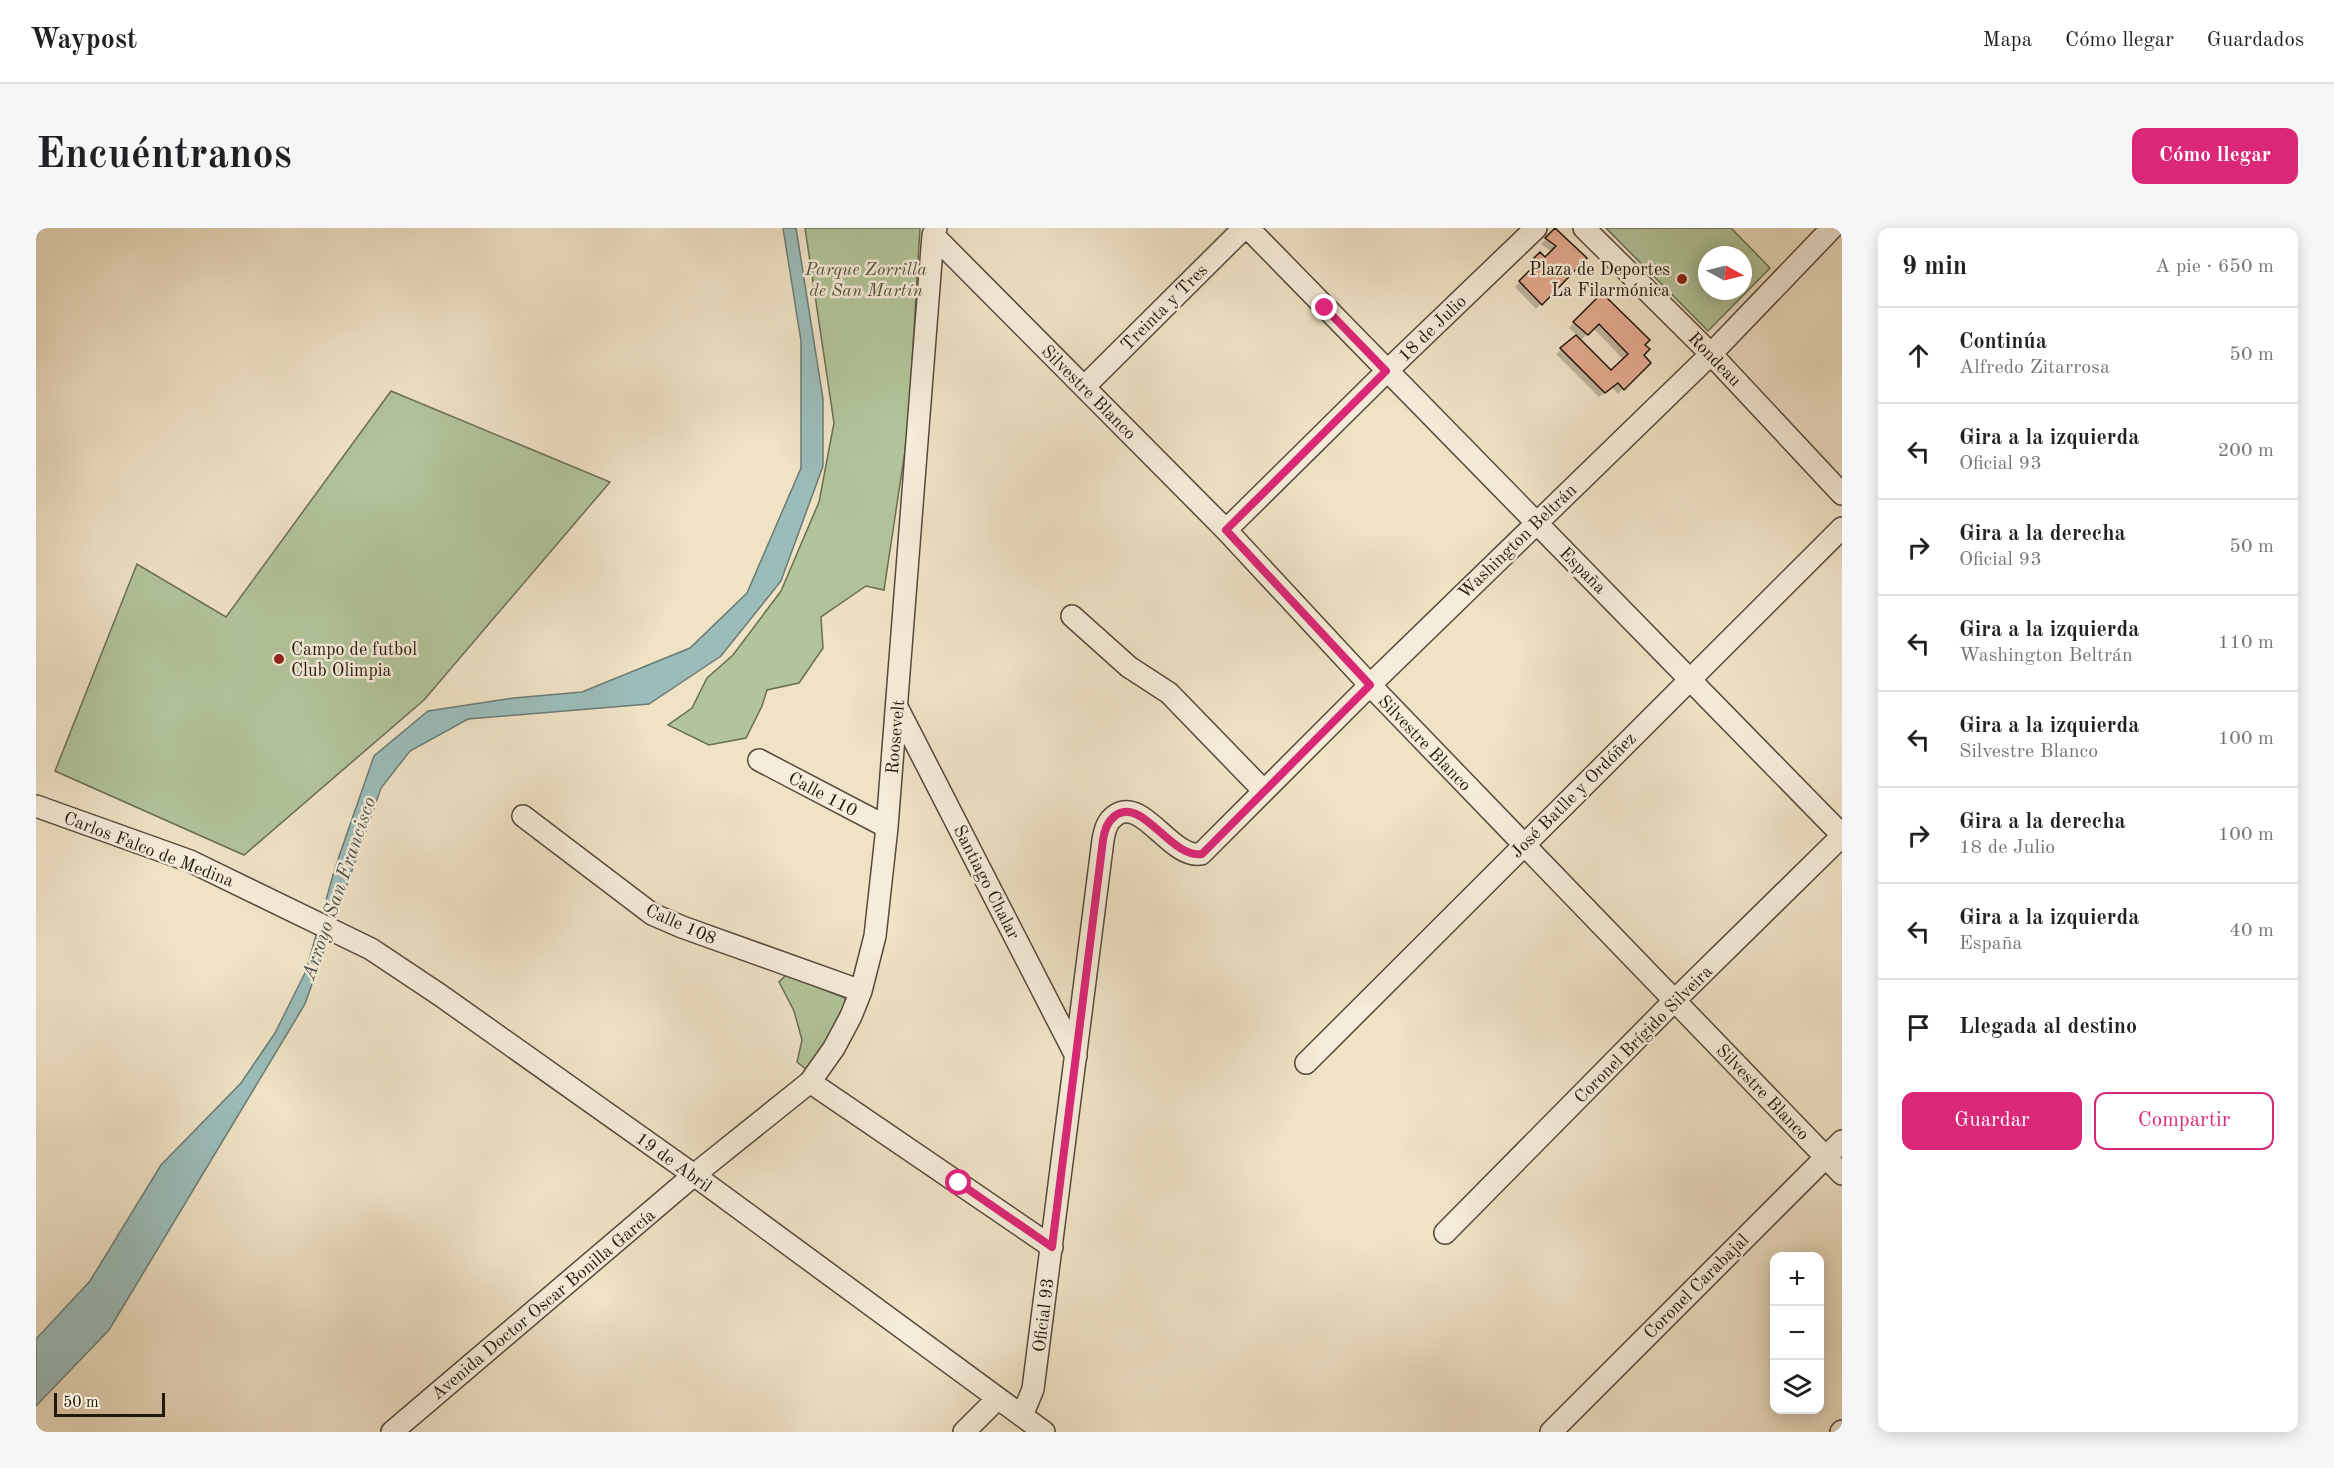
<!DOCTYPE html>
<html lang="es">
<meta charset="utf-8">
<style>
body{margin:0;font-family:"Old Standard TT",serif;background:#f6f6f6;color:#202124}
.controls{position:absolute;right:18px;bottom:18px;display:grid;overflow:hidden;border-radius:12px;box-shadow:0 3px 15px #0003}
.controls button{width:54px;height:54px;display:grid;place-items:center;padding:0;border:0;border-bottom:2px solid #e0e0e0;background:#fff;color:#202124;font:30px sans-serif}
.compass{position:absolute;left:1662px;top:18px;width:54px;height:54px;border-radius:50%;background:#fff;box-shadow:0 3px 15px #0003;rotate:97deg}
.scale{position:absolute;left:18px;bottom:15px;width:111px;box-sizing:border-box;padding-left:6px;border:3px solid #23180c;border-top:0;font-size:16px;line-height:21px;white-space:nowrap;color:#23180c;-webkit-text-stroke:4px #f5ecd9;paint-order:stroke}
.stop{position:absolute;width:18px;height:18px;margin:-14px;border:4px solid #db2777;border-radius:50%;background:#fff}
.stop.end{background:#db2777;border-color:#fff;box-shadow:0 2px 6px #0008}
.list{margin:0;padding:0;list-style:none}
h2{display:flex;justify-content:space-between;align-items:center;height:78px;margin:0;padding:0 24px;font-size:26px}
h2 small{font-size:20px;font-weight:400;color:#757577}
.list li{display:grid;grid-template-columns:39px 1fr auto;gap:18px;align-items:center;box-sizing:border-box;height:96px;padding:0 24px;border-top:2px solid #e0e0e0}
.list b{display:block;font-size:22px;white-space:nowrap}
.list p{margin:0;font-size:20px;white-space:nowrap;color:#757577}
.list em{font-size:20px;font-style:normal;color:#757577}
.actions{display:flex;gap:12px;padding:18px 24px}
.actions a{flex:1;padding:14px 0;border:2px solid #db2777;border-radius:12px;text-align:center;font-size:21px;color:#db2777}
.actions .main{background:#db2777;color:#fff}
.icon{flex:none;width:33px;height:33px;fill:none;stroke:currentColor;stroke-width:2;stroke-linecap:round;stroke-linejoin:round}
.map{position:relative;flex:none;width:1806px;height:1204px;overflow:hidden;border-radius:12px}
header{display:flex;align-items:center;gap:36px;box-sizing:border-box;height:84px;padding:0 30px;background:#fff;border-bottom:2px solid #e0e0e0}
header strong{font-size:28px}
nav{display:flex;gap:33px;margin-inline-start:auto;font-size:21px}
.intro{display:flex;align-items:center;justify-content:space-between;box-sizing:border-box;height:144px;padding:0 36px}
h1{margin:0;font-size:42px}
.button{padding:15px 27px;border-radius:12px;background:#db2777;color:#fff;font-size:21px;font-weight:700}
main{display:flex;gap:36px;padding:0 36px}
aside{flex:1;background:#fff;border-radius:12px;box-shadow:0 3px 15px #0003}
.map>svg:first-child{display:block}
</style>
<header>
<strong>Waypost</strong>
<nav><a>Mapa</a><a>Cómo llegar</a><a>Guardados</a></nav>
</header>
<div class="intro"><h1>Encuéntranos</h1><a class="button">Cómo llegar</a></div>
<main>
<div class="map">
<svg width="1806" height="1204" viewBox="0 0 1806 1204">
<rect width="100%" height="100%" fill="#efe2c5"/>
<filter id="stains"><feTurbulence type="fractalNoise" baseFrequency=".00333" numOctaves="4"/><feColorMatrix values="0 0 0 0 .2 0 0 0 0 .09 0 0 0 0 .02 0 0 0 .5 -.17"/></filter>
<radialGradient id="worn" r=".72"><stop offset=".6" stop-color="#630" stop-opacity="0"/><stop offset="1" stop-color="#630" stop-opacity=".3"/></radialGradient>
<path fill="#b2c49a" stroke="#6a6e53" stroke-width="1.5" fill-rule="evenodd" d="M769,0H884L872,203L848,362L830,358L785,389L787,420L763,455L731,462L726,478L710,510L673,517L632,497L656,480L671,450L697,427L745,363L783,274L798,195Z
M1570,0H1695L1734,40L1672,103ZM1671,27H1707V63H1671Z
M355,163L574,254L388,472L208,627L19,543L101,336L190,389Z
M750,747L809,770C814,789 783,826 771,842L761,834L766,812L758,783L743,754Z"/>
<path fill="#9bbdba" stroke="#6b7b74" stroke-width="1.5" d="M747,0H760L787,171V238L745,353L685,428L613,476L432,491L374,523L345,560L269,776L73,1102L0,1178V1111L54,1053L125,937L205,855L239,805L270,743L299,640L338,528L392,483L478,470L546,464L654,420L711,365L765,240V113Z"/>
<path fill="#0003" fill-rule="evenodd" d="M1520,1L1549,30L1500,81L1479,59L1498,40L1494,37L1504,26L1509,31L1516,24L1505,16Z
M1566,67L1607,117L1606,128L1613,135L1582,166L1576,159L1563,169L1520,126L1542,108L1533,100ZM1557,100L1588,132L1575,145L1544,113Z"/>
<path fill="#e4a990" stroke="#23180c" stroke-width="1.5" d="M1519,0L1551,30L1506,77L1483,53L1502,34L1498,30L1504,24L1509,29L1520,18L1509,10Z
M1566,65L1614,112L1609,117L1614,121L1608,127L1615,135L1588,162L1582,155L1569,165L1524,120L1540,107L1575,142L1592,126L1563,96L1552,107L1537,94Z"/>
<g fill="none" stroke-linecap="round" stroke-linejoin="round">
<g stroke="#564a3a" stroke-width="24">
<path id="minor" d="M1212,0L1806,607
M1548,0L1675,126L1806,266
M897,7L1190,302L1334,457L1806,946
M1048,159L1208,0
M1190,302L1351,143L1500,0
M1036,388L1093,439L1133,465L1228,563
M862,481L1040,828
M723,532L851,599
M0,578L154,633L335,721L404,767L658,947L1008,1204
M487,588L616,686L646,699L825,763
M1270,835L1806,300
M774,854L1016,1019
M1409,1005L1639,772L1806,608
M986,1188L997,1161L1067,612C1069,601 1071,593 1080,587C1107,569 1135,631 1165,626L1334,457L1675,126L1796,0
M356,1204L658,947L774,854L798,820L815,788L825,763L839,708L851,599L897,7L900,0
M928,1204L962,1170
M1515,1204L1806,913
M1805,1204L1806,1203"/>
</g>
<use href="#minor" stroke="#f5ecd9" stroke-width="21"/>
</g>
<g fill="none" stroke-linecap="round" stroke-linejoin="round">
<path stroke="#db2777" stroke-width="8" d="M923,955L1016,1019L1067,612C1069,601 1071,594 1080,587C1107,569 1135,631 1166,626L1334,457L1190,302L1350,143L1289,80"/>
</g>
<g fill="#8f2418" stroke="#f5ecd9" stroke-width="2">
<circle cx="1646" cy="51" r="6"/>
<circle cx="243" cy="431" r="6"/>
</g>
<g text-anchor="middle" stroke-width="5" stroke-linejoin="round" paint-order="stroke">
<g font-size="18" font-style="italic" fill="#55543e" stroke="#f5ecd9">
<text x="830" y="47">Parque Zorrilla<tspan x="830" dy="21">de San Martín</tspan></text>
</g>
<g font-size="18" fill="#23180c" stroke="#f5ecd9" text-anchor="end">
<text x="1634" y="47">Plaza de Deportes<tspan x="1634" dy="21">La Filarmónica</tspan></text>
<text x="255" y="427" text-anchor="start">Campo de futbol<tspan x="255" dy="21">Club Olimpia</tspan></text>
</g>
<g font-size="18" fill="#23180c" stroke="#f5ecd9">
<text transform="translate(1128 79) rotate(-45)" y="6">Treinta y Tres</text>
<text transform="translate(1396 100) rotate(-44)" y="6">18 de Julio</text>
<text transform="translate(1679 131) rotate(46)" y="6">Rondeau</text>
<text transform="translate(1053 164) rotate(45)" y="6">Silvestre Blanco</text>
<text transform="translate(1481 313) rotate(-44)" y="6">Washington Beltrán</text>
<text transform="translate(1547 342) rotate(45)" y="6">España</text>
<text transform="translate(859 509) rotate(-85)" y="6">Roosevelt</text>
<text transform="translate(1389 515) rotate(46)" y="6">Silvestre Blanco</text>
<text transform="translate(787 566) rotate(28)" y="6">Calle 110</text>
<text transform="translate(1537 567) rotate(-45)" y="6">José Batlle y Ordóñez</text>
<text transform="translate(113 621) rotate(21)" y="6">Carlos Falco de Medina</text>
<text transform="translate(951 654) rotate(63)" y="6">Santiago Chalar</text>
<text transform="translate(645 696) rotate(24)" y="6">Calle 108</text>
<text transform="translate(1607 806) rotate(-45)" y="6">Coronel Brígido Silveira</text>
<text transform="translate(1727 864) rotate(46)" y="6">Silvestre Blanco</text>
<text transform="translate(638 934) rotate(36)" y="6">19 de Abril</text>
<text transform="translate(1660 1058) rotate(-45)" y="6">Coronel Carabajal</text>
<text transform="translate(507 1076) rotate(-40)" y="6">Avenida Doctor Oscar Bonilla García</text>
<text transform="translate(1007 1087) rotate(-83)" y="6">Oficial 93</text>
</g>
<g font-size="20" font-style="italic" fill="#4d5249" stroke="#f5ecd9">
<text transform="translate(302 660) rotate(-71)" y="7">Arroyo San Francisco</text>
</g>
</g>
<rect width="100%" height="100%" filter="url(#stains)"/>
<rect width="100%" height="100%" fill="url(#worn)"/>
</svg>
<div class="controls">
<button>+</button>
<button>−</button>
<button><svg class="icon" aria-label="layers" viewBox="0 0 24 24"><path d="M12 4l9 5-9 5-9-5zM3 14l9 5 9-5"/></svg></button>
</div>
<svg class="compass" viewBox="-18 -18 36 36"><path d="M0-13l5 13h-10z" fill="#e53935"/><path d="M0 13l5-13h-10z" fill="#757577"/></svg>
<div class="scale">50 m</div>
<div class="stop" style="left:923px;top:955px"></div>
<div class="stop end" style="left:1289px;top:80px"></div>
</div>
<aside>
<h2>9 min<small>A pie · 650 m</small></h2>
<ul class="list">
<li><svg class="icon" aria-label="ahead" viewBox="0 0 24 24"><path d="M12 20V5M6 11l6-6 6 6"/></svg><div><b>Continúa</b><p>Alfredo Zitarrosa</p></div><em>50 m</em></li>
<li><svg class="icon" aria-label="left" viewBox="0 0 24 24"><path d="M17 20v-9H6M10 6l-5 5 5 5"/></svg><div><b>Gira a la izquierda</b><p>Oficial 93</p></div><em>200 m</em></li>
<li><svg class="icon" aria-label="right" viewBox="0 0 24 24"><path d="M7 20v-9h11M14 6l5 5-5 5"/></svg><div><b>Gira a la derecha</b><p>Oficial 93</p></div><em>50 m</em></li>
<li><svg class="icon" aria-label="left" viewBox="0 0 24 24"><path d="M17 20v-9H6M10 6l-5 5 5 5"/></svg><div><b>Gira a la izquierda</b><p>Washington Beltrán</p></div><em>110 m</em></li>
<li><svg class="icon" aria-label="left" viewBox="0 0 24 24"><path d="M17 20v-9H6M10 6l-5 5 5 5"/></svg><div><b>Gira a la izquierda</b><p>Silvestre Blanco</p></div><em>100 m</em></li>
<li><svg class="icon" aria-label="right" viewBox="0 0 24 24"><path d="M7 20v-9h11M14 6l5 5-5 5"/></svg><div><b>Gira a la derecha</b><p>18 de Julio</p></div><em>100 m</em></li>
<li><svg class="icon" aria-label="left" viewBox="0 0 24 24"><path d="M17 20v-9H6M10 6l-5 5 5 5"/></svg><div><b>Gira a la izquierda</b><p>España</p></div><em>40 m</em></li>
<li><svg class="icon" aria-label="arrive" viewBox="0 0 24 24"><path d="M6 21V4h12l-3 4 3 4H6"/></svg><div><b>Llegada al destino</b></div></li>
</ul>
<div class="actions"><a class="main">Guardar</a><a>Compartir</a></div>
</aside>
</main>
